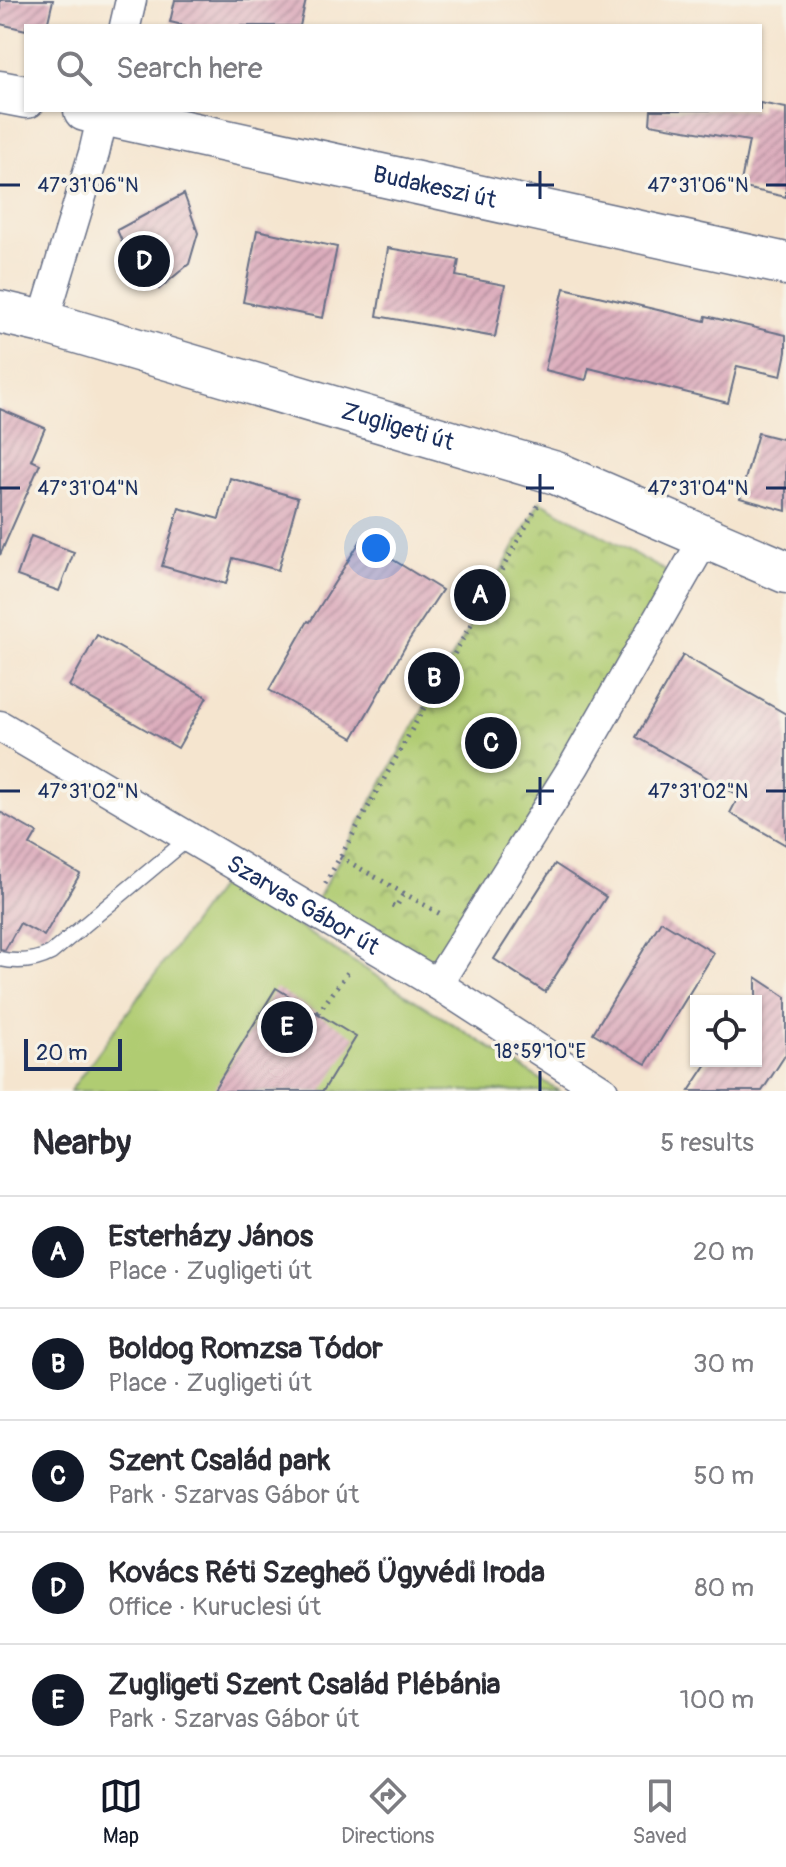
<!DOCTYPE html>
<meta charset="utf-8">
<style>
body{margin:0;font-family:Pangolin,sans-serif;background:#f7f7f7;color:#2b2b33}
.controls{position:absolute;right:24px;bottom:24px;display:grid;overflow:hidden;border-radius:0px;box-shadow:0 2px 6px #0004}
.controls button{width:72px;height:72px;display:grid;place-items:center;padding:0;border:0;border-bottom:2px solid #e1e1e2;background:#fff;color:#2b2b33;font:40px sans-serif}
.scale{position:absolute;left:24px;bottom:20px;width:98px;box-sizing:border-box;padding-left:8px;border:4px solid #1b2f5e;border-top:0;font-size:22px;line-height:28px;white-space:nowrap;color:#1b2f5e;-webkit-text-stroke:6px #f7f3e8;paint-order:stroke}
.you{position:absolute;left:376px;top:548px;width:28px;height:28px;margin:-20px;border:6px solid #fff;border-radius:50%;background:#1a73e8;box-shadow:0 0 0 12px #1a73e833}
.badge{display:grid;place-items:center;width:52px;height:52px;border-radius:50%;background:#111827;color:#fff;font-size:26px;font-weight:700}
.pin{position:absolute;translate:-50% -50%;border:4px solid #fff;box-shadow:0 2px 8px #0006}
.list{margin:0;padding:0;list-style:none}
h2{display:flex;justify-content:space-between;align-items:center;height:104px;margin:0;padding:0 32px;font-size:34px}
h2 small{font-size:26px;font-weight:400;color:#7c7c81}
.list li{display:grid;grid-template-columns:52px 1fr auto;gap:24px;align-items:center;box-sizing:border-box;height:112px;padding:0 32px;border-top:2px solid #e1e1e2}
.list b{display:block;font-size:30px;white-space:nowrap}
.list p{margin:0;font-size:26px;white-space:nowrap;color:#7c7c81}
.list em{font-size:26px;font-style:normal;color:#7c7c81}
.icon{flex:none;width:44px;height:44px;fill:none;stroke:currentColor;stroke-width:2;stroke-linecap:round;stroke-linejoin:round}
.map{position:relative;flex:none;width:786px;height:1091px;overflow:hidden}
.search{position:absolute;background:#fff;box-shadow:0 2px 6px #0004;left:24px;right:24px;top:24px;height:88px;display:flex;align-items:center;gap:20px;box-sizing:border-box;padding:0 28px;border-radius:0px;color:#7c7c81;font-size:30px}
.sheet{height:664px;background:#fff}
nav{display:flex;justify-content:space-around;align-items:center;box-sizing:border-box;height:112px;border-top:2px solid #e1e1e2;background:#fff;font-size:22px;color:#7c7c81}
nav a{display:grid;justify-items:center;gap:4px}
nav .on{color:#111827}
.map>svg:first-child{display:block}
</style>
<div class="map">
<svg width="786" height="1091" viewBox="0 0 786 1091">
<defs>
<pattern id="park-crowns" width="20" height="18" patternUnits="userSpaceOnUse" patternTransform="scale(2)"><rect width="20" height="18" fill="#b0cc72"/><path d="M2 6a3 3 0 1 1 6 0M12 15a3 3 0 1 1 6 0" fill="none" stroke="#8ea661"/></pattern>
<pattern id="building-hatch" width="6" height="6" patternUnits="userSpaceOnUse" patternTransform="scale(2)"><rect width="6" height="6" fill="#dcacbc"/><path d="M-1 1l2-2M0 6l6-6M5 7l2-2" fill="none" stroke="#b28c9c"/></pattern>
</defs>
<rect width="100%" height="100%" fill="#f7f3e8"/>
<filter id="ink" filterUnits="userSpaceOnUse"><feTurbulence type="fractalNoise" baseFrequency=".0125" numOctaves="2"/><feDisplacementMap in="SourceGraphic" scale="16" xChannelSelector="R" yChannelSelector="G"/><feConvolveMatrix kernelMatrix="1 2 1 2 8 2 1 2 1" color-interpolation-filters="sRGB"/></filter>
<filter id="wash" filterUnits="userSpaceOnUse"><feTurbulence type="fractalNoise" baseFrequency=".006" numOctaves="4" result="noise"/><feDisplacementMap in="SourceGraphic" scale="32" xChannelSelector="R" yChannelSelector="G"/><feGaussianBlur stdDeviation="1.8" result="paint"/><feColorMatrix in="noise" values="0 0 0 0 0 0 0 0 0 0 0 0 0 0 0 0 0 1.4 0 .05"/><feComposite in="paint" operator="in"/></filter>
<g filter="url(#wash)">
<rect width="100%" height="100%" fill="#f5e5cf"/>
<path fill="url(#park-crowns)" stroke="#667e68" stroke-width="2" d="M540,501L676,577L437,984L311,910Z"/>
<path fill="#b0cc72" stroke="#667e68" stroke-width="2" d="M224,880L559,1091H70Z"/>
<g id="blocks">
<path fill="url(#building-hatch)" d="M0,0H53L47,26H26V30L0,24Z
M175,0H306L300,26H187L170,22Z
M760,103L786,108V197L740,187L749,141L650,124L651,110H760Z
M184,194L198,233L189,264L159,289L150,278L140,283L117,230Z
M257,230L337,247L323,318L243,302Z
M388,248L459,260L456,276L505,285L495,337L377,316Z
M564,288L705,321L706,316L786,335V352L781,376L737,366L728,403L589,368L586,380L545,370Z
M0,409L45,428L31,460L40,464L0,555Z
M758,433L786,440V511L740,498Z
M230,478L298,498L278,570L233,558L226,584L162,566L179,508L219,519Z
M31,536L74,552L59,591L17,576Z
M361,540L442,590L409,640L353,738L269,690L308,621L310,622Z
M97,635L207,697L178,748L69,686Z
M683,655L786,714V845L730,813L739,796L636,737Z
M0,812L37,833L30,845L80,874L44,936L20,923L5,950L0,949Z
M555,864L606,897L545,992L494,959Z
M661,921L714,953L646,1064L593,1033Z
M756,977L786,997V1054L762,1091H689L709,1061H756Z
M276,988L356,1037L323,1091H213Z"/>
</g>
</g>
<g filter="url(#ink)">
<use href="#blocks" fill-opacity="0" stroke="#676f86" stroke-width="2"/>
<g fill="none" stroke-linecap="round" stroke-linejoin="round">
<g stroke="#676f86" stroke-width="17">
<path id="lane" d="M0,959C18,963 34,962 51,953L189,838"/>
</g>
<g stroke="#676f86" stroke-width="33">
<g id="street">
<path d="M125,26L131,0"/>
<path d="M43,322L94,153L104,110"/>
<path id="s1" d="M0,726L437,984L603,1091"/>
<path d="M437,984L574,766L706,536"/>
</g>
</g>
<g stroke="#676f86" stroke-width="45">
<g id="secondary">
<path d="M0,92L26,97"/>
<path id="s2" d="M85,110L786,264"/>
<path id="s3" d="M0,312L43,322L556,473L786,572"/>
</g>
</g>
<path stroke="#676f86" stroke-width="5" stroke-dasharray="2 6" stroke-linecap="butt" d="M340,857L444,916
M325,884L538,505
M392,905L396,907L404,893
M318,1013L351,968"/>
<use href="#lane" stroke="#fff" stroke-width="14"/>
<use href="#street" stroke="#fff" stroke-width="30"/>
<use href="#secondary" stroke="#fff" stroke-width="42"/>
</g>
</g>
<path fill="none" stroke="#1b2f5e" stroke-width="3" d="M540,171V199M0,185H20M526,185H554M766,185H786M540,474V502M0,488H20M526,488H554M766,488H786M540,777V805M0,791H20M526,791H554M766,791H786M540,1071V1091"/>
<g text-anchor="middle" stroke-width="7" stroke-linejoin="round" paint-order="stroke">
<g font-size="24" fill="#1b2f5e" stroke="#f7f3e8">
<text dy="8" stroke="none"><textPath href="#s2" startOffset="358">Budakeszi út</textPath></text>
<text dy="8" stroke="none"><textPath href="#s3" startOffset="414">Zugligeti út</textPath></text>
<text dy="8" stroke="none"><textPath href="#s1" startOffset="352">Szarvas Gábor út</textPath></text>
</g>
</g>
<g font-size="20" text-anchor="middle" fill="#1b2f5e" stroke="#f7f3e8" stroke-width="7" stroke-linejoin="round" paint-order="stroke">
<text x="88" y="192">47°31'06"N</text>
<text x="698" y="192">47°31'06"N</text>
<text x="88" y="495">47°31'04"N</text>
<text x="698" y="495">47°31'04"N</text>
<text x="88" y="798">47°31'02"N</text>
<text x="698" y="798">47°31'02"N</text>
<text x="540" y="1058">18°59'10"E</text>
</g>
</svg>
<div class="controls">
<button><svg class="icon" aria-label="locate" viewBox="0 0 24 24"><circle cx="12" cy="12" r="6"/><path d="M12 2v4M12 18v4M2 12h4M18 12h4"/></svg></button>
</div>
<div class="scale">20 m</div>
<div class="you"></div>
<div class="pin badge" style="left:480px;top:595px">A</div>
<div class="pin badge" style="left:434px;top:678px">B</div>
<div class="pin badge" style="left:491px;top:743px">C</div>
<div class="pin badge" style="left:144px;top:261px">D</div>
<div class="pin badge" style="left:287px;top:1027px">E</div>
<div class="search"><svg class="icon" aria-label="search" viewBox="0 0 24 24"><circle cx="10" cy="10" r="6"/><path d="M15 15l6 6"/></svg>Search here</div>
</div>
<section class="sheet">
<h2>Nearby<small>5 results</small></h2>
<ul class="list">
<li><span class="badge">A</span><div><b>Esterházy János</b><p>Place · Zugligeti út</p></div><em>20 m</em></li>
<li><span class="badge">B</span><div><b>Boldog Romzsa Tódor</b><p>Place · Zugligeti út</p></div><em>30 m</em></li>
<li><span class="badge">C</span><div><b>Szent Család park</b><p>Park · Szarvas Gábor út</p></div><em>50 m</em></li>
<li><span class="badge">D</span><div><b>Kovács Réti Szegheő Ügyvédi Iroda</b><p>Office · Kuruclesi út</p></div><em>80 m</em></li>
<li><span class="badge">E</span><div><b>Zugligeti Szent Család Plébánia</b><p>Park · Szarvas Gábor út</p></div><em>100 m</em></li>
</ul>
</section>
<nav>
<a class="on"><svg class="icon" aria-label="map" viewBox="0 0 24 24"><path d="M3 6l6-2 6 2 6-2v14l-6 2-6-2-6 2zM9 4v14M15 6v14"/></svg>Map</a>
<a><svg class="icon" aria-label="directions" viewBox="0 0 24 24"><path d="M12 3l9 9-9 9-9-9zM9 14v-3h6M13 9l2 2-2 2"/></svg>Directions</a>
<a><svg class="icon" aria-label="saved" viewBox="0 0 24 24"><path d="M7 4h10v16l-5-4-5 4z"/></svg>Saved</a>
</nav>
